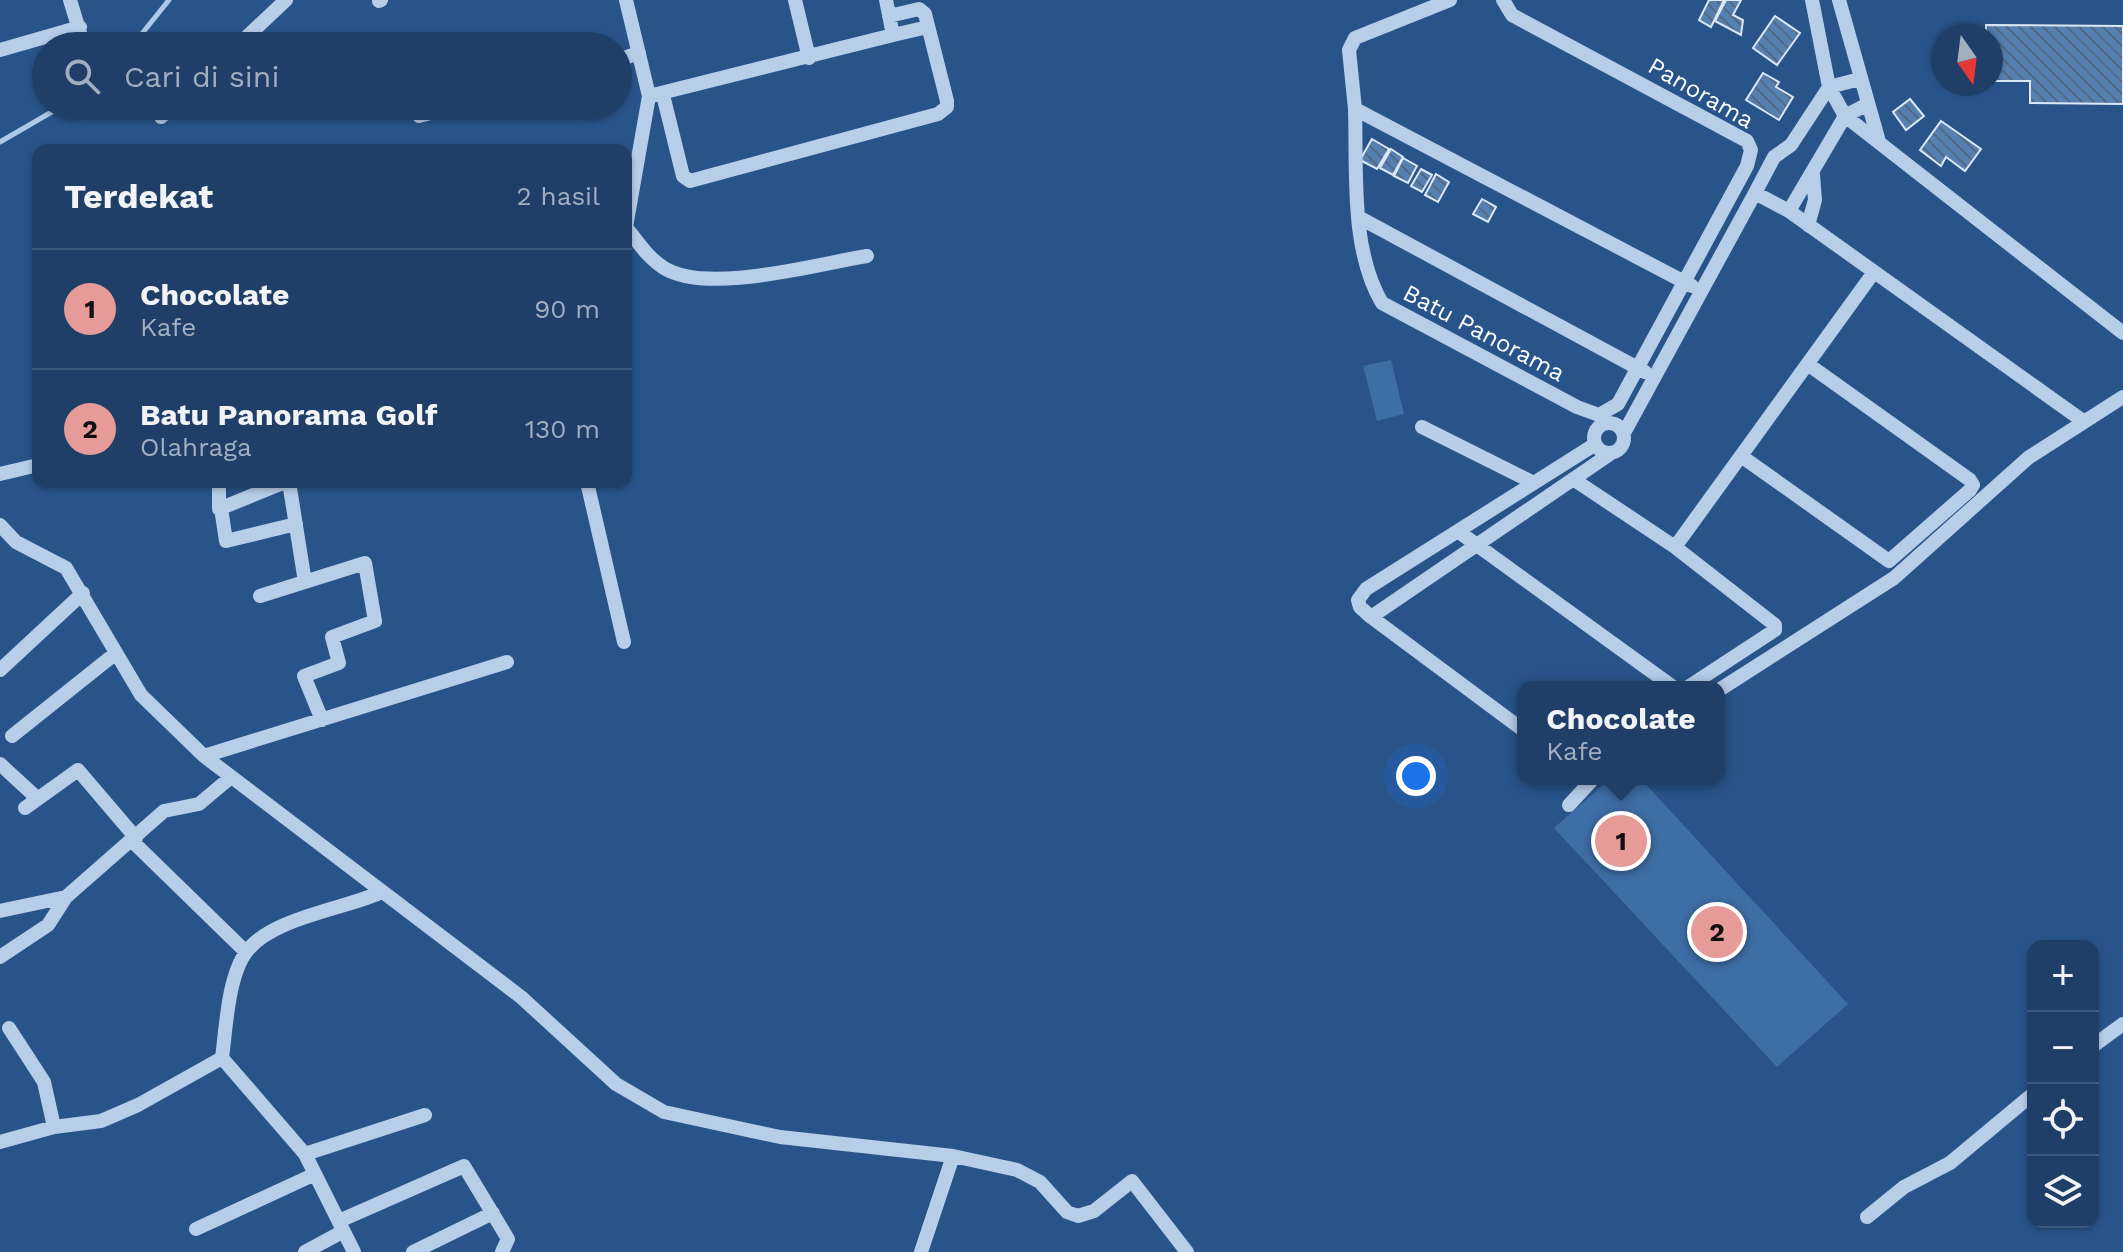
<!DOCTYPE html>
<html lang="id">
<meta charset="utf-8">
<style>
body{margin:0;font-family:"Work Sans",sans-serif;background:#27466e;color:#f1f3f6}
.controls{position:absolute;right:24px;bottom:24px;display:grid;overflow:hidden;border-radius:16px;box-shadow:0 2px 6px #0004}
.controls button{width:72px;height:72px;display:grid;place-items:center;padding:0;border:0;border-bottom:2px solid #3c587c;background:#1f3f68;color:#f1f3f6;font:40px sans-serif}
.compass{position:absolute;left:1931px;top:24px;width:72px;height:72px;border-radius:50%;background:#1f3f68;box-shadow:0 2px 6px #0004;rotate:166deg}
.you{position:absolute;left:1416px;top:776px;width:28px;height:28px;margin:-20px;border:6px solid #fff;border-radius:50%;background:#1a73e8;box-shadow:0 0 0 12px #1a73e833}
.badge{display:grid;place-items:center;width:52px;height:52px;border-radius:50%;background:#e69b98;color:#111;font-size:26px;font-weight:700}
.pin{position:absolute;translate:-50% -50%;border:4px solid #fff;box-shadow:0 2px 8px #0006}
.popup{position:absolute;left:1517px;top:681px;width:208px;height:104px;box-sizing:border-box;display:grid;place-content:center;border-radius:16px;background:#1f3f68;filter:drop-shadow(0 2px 6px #0005);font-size:26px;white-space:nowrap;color:#a1afc0}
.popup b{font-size:30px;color:#f1f3f6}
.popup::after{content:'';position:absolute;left:50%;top:100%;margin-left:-16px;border:16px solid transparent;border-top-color:#1f3f68}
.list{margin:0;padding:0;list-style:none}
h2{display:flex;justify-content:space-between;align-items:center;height:104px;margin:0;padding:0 32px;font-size:34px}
h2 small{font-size:26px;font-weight:400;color:#a1afc0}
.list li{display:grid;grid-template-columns:52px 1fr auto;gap:24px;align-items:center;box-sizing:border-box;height:120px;padding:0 32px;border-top:2px solid #3c587c}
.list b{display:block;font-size:30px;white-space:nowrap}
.list p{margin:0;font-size:26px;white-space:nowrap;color:#a1afc0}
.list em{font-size:26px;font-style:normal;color:#a1afc0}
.icon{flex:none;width:44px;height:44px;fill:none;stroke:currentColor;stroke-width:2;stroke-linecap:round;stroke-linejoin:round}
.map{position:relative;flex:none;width:2123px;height:1252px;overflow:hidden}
.search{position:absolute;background:#1f3f68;box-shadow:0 2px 6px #0004;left:32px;top:32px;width:600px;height:88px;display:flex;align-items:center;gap:20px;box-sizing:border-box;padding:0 28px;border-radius:44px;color:#a1afc0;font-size:30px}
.panel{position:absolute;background:#1f3f68;box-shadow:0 2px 6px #0004;left:32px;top:144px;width:600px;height:344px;border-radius:16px}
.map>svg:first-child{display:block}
</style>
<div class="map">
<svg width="2123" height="1252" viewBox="0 0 2123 1252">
<defs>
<pattern id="building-back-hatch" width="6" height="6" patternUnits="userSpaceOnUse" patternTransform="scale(2)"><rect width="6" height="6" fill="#5680b2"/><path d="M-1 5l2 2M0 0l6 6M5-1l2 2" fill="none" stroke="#526984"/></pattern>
</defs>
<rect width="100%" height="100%" fill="#29548a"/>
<path fill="#3e6ea6" d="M1391,360L1404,414L1377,421L1363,366Z
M1610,779H1641L1848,1004L1777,1067L1554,828Z"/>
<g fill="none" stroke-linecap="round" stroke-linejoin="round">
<path stroke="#acc9e9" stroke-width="5" d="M132,46L169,0
M0,142L62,106"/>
</g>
<path fill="url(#building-back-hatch)" stroke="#dbe8f7" stroke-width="2" d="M1709,0H1724L1711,27L1699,20Z
M1726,0H1741L1733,15L1743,20L1741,35L1715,21Z
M1775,16L1800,33L1777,65L1753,48Z
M1986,25L2123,26V104L2030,103V81H1991V36H1986Z
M1763,73L1779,82L1776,87L1793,97L1779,120L1746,100Z
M1910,99L1924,116L1906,130L1893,112Z
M1941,121L1981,149L1965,171L1946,157L1941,166L1920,150Z
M1372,139L1389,149L1377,169L1360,160Z
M1391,149L1403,157L1393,175L1380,168Z
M1403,158L1417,166L1408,183L1394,176Z
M1421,169L1432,175L1422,192L1411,186Z
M1436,174L1449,182L1438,202L1425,195Z
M1482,199L1496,207L1488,222L1473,214Z"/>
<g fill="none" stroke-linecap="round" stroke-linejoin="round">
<path stroke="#b7cee9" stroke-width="14" d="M70,0L84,46
M626,0L649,96L626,227
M795,0L809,58
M1450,0L1355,38L1349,50L1355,109L1692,286
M1812,0L1829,87L1845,116L2123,333
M1839,0L1878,138
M379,1L381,0
M893,35L928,27
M237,46L286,0
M0,50L80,27
M618,60L639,53
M663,95L683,176L690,181L938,114L947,107V101L925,14L919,9L889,16
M649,96L893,35L886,0
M1355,109C1357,170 1350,249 1382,303L1577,407L1599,415L1618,404L1747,166L1751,150L1747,141L1512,15L1503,0
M419,116L458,106
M161,117L173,106
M1755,193L1774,157L1791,145L1829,87L1860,79
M1789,211L1845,116L1868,104
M1360,218L1645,372
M1808,225L1815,200L1813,175
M626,227C637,241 648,258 664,268C708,295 816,264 867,256
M1594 438a15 15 0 1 1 30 0a15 15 0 1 1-30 0Z
M1422,427L1534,483
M1624,433L1755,193L1789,211L2083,421
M1741,456L1889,561L1970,490L1973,485L1970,480L1809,365
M0,474L38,465
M1573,479L1675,547L1775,625V630L1688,687
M219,482V509L285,482
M289,482L305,582
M587,482L624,642
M221,508L226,541L296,524
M0,525L16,542L66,568L141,695L204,756L521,997L616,1084L664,1112L780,1137L953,1156L1017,1170L1040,1182L1067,1212L1078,1216L1094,1211L1132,1181L1187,1252
M1459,532L1673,687
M1675,547L1874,272
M260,596L365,563L375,621L332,637L339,663L304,676L322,720
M1371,617L1610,454
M0,670L83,593
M1719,690L1894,578L2028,458L2123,397
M1523,730L1371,617L1360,607L1358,600L1366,589L1594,445
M12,736L116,653
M204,756L507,662
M0,764L37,798
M1569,805L1593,779
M25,808L78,770L136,838
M132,841L246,952
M0,911L66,897
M0,957L48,925L66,897L164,811L199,804L230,778
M9,1028L44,1082L54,1127
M2093,1046L2123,1024
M0,1142L54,1127L101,1121L138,1105L222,1058
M305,1154L425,1115
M1867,1217L1904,1187L1950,1163L2033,1094
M339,1221L464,1166L508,1239L502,1252
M196,1229L313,1175
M305,1252L342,1232
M354,1252L305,1154L222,1058C226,1028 228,975 247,951C272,918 344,909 382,892
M413,1252L493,1213
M921,1252L953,1156"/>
</g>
<g text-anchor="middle" stroke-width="7" stroke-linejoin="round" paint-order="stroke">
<g font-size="24" fill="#fff" stroke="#29548a">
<text transform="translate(1701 93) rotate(30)" y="8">Panorama</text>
<text transform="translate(1484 333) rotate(28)" y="8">Batu Panorama</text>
</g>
</g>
</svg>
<div class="controls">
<button>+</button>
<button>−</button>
<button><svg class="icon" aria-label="locate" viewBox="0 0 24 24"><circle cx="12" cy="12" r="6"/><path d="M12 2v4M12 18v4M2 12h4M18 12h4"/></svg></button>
<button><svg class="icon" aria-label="layers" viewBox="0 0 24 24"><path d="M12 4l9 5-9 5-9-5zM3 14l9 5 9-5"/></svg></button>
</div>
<svg class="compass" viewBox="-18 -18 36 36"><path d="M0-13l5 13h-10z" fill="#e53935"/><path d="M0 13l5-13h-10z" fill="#a1afc0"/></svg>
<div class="you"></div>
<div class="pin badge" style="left:1621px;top:841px">1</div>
<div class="popup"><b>Chocolate</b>Kafe</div>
<div class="pin badge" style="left:1717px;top:932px">2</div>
<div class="search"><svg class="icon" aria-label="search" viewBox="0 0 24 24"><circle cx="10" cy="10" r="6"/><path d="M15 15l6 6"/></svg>Cari di sini</div>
<section class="panel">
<h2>Terdekat<small>2 hasil</small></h2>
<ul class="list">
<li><span class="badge">1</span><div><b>Chocolate</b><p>Kafe</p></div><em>90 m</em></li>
<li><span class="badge">2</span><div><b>Batu Panorama Golf</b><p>Olahraga</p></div><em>130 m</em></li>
</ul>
</section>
</div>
